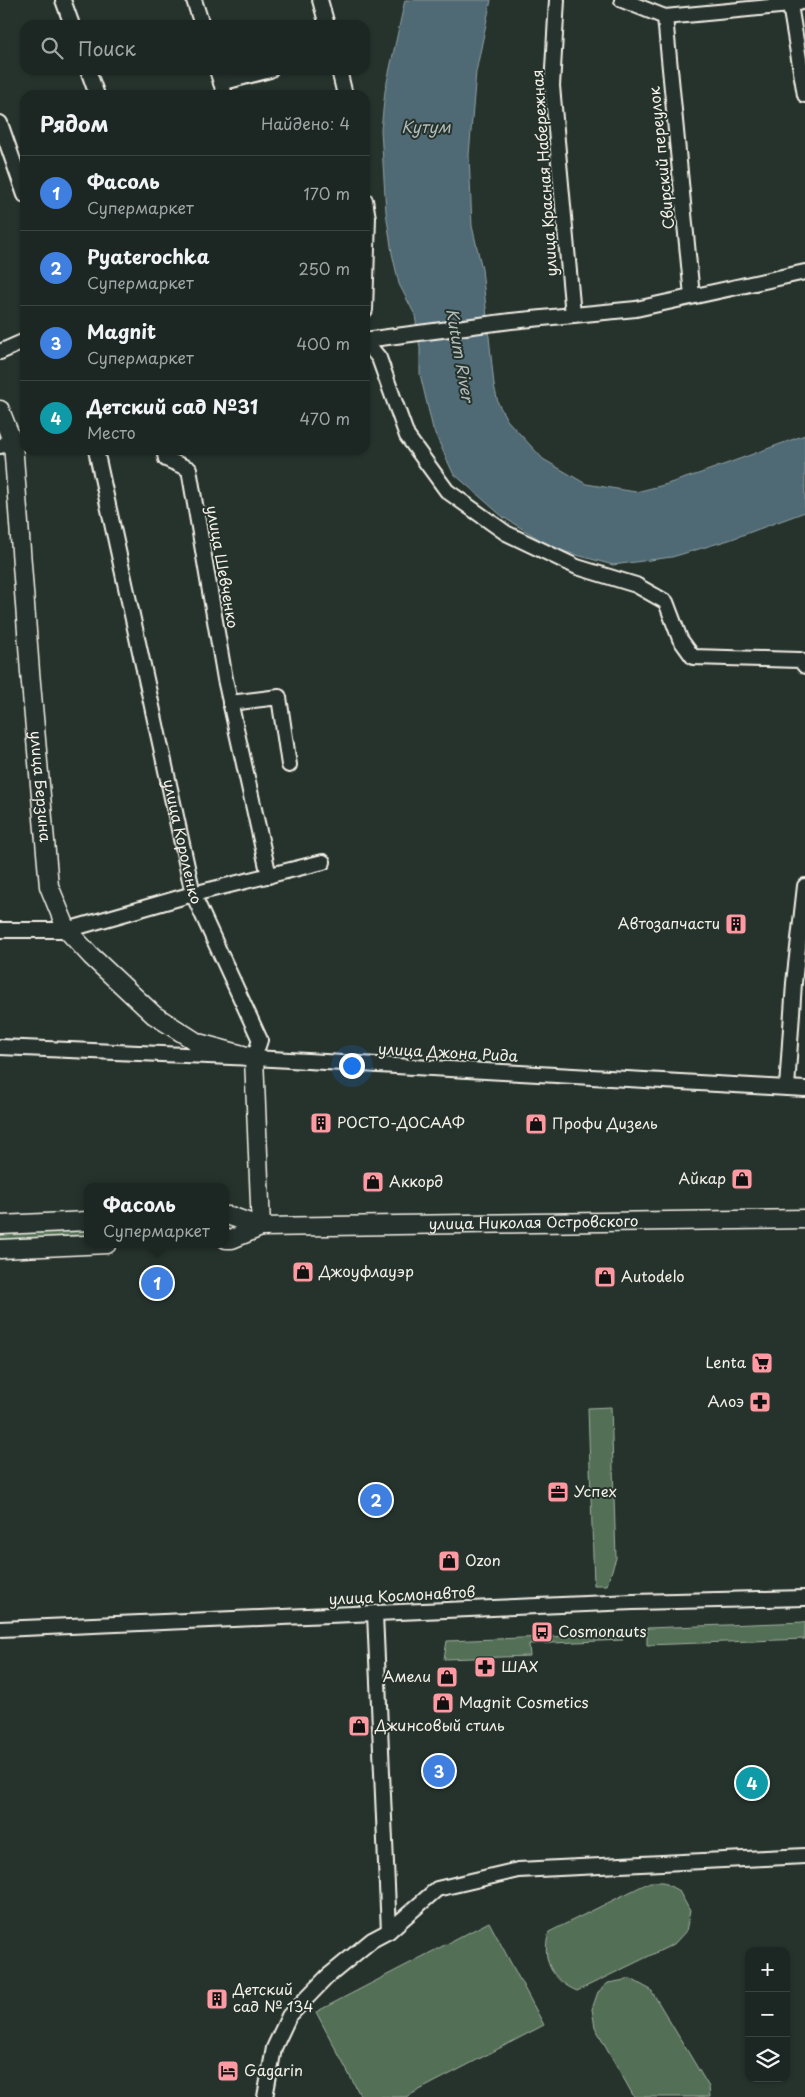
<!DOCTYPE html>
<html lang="ru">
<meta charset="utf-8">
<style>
body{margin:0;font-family:"Playpen Sans",sans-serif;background:#29322f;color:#f1f3f6}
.controls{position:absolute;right:15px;bottom:15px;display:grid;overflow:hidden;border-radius:10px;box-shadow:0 1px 4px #0004}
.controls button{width:45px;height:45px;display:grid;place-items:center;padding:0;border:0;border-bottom:1px solid #3a4340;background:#1c2622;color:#f1f3f6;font:25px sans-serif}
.you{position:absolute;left:351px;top:1065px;width:18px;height:18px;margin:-12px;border:4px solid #fff;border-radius:50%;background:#1a73e8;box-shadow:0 0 0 8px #1a73e833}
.badge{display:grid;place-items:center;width:32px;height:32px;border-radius:50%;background:#bca0f2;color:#fff;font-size:16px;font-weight:700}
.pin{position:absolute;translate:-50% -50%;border:2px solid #fff;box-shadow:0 1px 5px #0006}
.popup{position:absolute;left:84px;top:1183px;width:145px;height:65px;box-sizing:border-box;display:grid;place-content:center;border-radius:10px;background:#1c2622;filter:drop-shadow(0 1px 4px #0005);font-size:16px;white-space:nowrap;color:#a0a5a5}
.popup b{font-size:19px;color:#f1f3f6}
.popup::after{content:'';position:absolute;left:50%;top:100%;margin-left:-10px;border:10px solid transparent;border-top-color:#1c2622}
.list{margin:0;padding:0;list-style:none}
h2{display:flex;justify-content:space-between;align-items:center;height:65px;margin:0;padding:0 20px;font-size:21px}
h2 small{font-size:16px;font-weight:400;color:#a0a5a5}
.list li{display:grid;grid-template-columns:32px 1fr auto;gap:15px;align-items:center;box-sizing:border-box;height:75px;padding:0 20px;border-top:1px solid #3a4340}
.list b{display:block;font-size:19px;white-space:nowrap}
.list p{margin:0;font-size:16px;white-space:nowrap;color:#a0a5a5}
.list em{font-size:16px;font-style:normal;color:#a0a5a5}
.icon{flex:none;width:28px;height:28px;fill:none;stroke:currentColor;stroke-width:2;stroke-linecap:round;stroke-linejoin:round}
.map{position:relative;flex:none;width:805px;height:2097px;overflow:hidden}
.search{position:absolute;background:#1c2622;box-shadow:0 1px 4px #0004;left:20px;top:20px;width:350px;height:55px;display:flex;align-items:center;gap:12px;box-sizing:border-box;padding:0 18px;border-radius:15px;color:#a0a5a5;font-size:19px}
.panel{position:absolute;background:#1c2622;box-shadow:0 1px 4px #0004;left:20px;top:90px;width:350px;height:365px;border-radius:15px}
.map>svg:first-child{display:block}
</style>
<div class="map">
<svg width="805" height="2097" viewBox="0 0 805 2097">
<rect width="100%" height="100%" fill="#26332d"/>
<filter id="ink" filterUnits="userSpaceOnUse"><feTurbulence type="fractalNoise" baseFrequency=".02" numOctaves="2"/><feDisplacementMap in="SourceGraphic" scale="10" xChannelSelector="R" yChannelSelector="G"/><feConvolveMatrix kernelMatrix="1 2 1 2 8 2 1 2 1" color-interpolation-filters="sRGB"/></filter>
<g filter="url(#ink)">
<path fill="#526f57" stroke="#a3b0a0" d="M88,1226V1239L0,1243V1229Z
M611,1407L616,1558L607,1585H594L588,1408Z
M805,1622V1639L647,1645V1628Z
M612,1630L623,1640L529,1644L530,1656L444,1659L447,1641L571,1636V1631Z
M650,1882H663L679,1891L690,1911L686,1931L674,1944L577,1991C551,1980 541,1959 549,1932Z
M489,1922L544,2025L406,2097H361L316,2012Z
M631,1979L651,1990L709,2087L710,2097H634L595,2027L592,2009L598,1992L608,1983Z"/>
<path fill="#506a75" stroke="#92a0a3" d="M405,0H491L476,72L469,155L472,226L482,269L494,385L498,403L507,420L543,459L586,484L636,492L664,485L701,473L805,435V512L729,540L672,557L613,565L555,549L503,517L453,473L433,429L420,374V348L415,315L399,284L392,253L386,212L381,130L385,91Z"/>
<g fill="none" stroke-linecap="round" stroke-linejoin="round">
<g stroke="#f4f1e8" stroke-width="18">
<g id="minor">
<path d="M63,0L72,25"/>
<path d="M194,0L202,25"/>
<path d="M320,0L327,25"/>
<path d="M557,0L552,86L573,315"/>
<path d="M622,0L665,17L790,5L805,1"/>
<path d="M790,5L805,95"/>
<path d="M665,17L692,296"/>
<path d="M88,70L97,95"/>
<path d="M217,70L225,95"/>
<path d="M339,70L345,95"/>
<path d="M221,83L270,70"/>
<path d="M0,123L25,195"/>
<path d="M365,200L368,218L365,310"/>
<path d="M365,340L511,321L636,309L805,272"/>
<path d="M365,341L379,358L407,436L447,491L506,533L577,567L636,585L666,602L680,639L693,657L800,660L805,666"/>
<path d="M0,352L25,341"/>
<path d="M0,446L25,439"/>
<path id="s1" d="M96,450L193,894L260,1040L254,1058"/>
<path d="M164,450L166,459L189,469L225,679L269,876"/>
<path d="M230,703L279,697L289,765"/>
<path d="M0,930H67L193,894L323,862"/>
<path d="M0,1047L254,1058L805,1089"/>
<path d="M787,1088L794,983L805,886"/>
<path d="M375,1614L389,1931"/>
<path d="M0,1629L633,1602L805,1598"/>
<path d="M265,2097L274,2048L289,2016L327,1977L372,1940L389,1931L437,1889L518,1870L805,1856"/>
</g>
</g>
<g stroke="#f4f1e8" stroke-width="21">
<g id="major">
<path id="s2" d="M0,410L13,443L30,672L49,886L67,930L91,956L154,1015L198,1043L254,1058L261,1227"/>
<path d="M226,1216H230L261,1227"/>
<path d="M0,1225L88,1221"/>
<path id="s3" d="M226,1239H232L261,1227L805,1219"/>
<path d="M0,1249L107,1244"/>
</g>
</g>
<use href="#minor" stroke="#26332d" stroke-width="14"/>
<use href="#major" stroke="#26332d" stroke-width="18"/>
</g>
</g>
<defs>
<g id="building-square" transform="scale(1.125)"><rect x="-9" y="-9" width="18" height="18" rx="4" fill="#ff9aa2" stroke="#26332d"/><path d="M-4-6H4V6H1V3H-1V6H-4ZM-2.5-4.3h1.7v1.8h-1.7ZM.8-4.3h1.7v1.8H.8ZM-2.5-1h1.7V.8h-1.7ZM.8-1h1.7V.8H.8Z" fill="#111"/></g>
<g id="shop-square" transform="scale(1.125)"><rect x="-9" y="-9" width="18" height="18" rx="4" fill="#ff9aa2" stroke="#26332d"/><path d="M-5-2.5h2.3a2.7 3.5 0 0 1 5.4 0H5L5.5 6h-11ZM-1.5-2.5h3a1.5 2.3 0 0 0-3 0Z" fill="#111"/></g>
<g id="supermarket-square" transform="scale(1.125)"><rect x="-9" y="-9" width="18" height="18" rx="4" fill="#ff9aa2" stroke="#26332d"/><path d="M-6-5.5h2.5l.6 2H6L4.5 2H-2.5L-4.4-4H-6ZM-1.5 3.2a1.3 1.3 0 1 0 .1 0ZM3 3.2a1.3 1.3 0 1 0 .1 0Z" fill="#111"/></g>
<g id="pharmacy-square" transform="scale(1.125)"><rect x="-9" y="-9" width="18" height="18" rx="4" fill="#ff9aa2" stroke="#26332d"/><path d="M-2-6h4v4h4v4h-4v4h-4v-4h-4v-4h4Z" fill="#111"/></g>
<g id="office-square" transform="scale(1.125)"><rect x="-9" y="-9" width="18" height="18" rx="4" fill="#ff9aa2" stroke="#26332d"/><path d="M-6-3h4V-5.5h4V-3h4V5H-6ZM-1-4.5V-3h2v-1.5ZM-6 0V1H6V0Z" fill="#111"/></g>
<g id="bus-square" transform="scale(1.125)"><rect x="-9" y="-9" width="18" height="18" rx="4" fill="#ff9aa2" stroke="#26332d"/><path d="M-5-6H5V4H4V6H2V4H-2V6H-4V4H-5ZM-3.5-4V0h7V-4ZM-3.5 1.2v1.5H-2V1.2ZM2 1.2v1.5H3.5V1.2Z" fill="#111"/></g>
<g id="hotel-square" transform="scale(1.125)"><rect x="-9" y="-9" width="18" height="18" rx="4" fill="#ff9aa2" stroke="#26332d"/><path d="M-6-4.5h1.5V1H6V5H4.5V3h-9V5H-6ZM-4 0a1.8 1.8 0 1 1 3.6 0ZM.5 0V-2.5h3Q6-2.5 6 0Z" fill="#111"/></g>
</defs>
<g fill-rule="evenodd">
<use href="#building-square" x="736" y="924"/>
<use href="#building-square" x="321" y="1123"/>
<use href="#shop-square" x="536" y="1124"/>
<use href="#shop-square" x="742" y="1179"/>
<use href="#shop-square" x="373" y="1182"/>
<use href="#shop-square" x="303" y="1272"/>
<use href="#shop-square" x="605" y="1277"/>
<use href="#supermarket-square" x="762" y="1363"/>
<use href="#pharmacy-square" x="760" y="1402"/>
<use href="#office-square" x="558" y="1492"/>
<use href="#shop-square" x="449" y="1561"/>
<use href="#bus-square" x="542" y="1632"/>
<use href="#pharmacy-square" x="485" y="1667"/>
<use href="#shop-square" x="447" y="1677"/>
<use href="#shop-square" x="443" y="1703"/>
<use href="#shop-square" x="359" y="1726"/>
<use href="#building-square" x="217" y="1999"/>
<use href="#hotel-square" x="228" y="2071"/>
</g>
<g text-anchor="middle" stroke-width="4" stroke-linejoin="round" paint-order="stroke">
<g font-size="15" fill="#f4f1e8" stroke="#26332d">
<text transform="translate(662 158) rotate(-96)" y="5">Свирский переулок</text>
<text transform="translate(545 173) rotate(-94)" y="5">улица Красная Набережная</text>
<text transform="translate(222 567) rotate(80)" y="5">улица Шевченко</text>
<text dy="5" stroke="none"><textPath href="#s2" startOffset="380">улица Берзина</textPath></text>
<text dy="5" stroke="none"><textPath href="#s1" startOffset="401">улица Короленко</textPath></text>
<text transform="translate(448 1053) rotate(3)" y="5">улица Джона Рида</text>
<text dy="5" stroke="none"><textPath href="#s3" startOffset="310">улица Николая Островского</textPath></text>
<text transform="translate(402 1596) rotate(-3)" y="5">улица Космонавтов</text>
</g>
<g font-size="15" fill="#f4f1e8" stroke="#26332d" text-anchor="start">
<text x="720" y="929" text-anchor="end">Автозапчасти</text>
<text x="337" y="1128">РОСТО-ДОСААФ</text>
<text x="552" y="1129">Профи Дизель</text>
<text x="726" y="1184" text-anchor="end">Айкар</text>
<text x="389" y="1187">Аккорд</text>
<text x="319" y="1277">Джоуфлауэр</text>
<text x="621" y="1282">Autodelo</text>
<text x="746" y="1368" text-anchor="end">Lenta</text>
<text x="744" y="1407" text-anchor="end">Алоэ</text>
<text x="574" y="1497">Успех</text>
<text x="465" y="1566">Ozon</text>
<text x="558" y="1637">Cosmonauts</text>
<text x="501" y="1672">ШАХ</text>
<text x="431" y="1682" text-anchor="end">Амели</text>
<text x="459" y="1708">Magnit Cosmetics</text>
<text x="375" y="1731">Джинсовый стиль</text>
<text x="233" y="1995">Детский<tspan x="233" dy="17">сад № 134</tspan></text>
<text x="244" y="2076">Gagarin</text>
</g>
<g font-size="16" font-style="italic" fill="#b2bbba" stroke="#26332d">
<text x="426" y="133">Кутум</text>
<text transform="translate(460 355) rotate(80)" y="6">Kutum River</text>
</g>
</g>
</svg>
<div class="controls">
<button>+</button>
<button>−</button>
<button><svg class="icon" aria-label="layers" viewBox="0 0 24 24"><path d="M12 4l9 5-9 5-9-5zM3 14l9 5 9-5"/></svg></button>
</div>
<div class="you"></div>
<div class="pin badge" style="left:157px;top:1283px;background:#3f7fe0">1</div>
<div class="popup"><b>Фасоль</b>Супермаркет</div>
<div class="pin badge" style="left:376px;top:1500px;background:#3f7fe0">2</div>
<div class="pin badge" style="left:439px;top:1771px;background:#3f7fe0">3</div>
<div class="pin badge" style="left:752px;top:1783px;background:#0f9aa8">4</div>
<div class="search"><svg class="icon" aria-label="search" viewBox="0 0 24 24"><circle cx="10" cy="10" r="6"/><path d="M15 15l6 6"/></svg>Поиск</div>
<section class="panel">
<h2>Рядом<small>Найдено: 4</small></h2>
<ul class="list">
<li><span class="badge" style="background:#3f7fe0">1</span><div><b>Фасоль</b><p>Супермаркет</p></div><em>170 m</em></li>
<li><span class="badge" style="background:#3f7fe0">2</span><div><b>Pyaterochka</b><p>Супермаркет</p></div><em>250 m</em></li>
<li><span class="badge" style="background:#3f7fe0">3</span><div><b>Magnit</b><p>Супермаркет</p></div><em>400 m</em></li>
<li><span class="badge" style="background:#0f9aa8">4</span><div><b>Детский сад №31</b><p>Место</p></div><em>470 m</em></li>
</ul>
</section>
</div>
